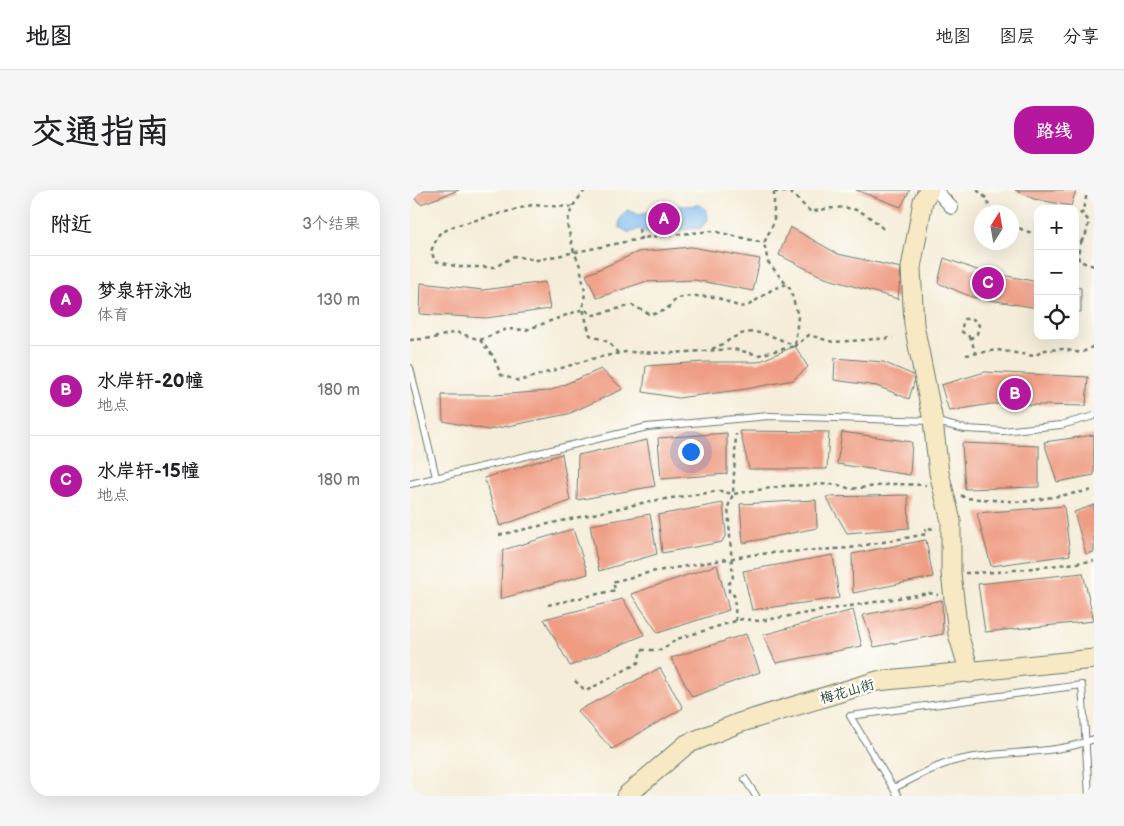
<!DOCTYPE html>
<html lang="zh">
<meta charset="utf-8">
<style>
body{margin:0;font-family:"Balsamiq Sans","LXGW WenKai TC",sans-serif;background:#f6f6f6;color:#202124}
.controls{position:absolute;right:15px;top:15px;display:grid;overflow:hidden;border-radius:10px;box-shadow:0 5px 20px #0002}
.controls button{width:45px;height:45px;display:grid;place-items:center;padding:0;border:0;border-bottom:1px solid #e0e0e0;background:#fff;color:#202124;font:25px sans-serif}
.compass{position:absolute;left:564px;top:15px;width:45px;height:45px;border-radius:50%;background:#fff;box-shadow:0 5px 20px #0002;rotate:11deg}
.you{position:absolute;left:280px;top:261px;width:18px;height:18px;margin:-12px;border:4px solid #fff;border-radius:50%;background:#1a73e8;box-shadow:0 0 0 8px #1a73e833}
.badge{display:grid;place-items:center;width:32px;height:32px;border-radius:50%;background:#b5179e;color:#fff;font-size:16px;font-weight:700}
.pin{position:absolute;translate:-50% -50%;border:2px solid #fff;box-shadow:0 1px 5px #0006}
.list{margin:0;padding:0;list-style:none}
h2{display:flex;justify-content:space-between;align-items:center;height:65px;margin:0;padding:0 20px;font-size:21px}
h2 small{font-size:16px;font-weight:400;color:#757577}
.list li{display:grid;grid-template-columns:32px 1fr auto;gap:15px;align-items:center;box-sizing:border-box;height:90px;padding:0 20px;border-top:1px solid #e0e0e0}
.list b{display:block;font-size:19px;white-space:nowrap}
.list p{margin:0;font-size:16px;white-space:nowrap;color:#757577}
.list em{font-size:16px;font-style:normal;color:#757577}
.icon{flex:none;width:28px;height:28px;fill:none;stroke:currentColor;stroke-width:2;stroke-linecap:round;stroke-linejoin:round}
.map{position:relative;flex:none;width:684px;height:606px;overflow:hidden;border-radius:20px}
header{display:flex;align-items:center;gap:30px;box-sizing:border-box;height:70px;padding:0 25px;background:#fff;border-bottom:1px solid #e0e0e0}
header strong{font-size:24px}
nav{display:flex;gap:28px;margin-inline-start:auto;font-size:18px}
.intro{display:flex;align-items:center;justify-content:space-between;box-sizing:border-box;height:120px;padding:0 30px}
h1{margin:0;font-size:35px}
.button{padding:12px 22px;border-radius:20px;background:#b5179e;color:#fff;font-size:18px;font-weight:700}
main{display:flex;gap:30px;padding:0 30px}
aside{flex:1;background:#fff;border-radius:20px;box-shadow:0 5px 20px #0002}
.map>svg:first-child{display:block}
</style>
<header>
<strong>地图</strong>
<nav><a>地图</a><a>图层</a><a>分享</a></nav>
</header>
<div class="intro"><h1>交通指南</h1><a class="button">路线</a></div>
<main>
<aside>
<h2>附近<small>3个结果</small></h2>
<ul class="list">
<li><span class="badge">A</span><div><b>梦泉轩泳池</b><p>体育</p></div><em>130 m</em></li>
<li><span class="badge">B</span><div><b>水岸轩-20幢</b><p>地点</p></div><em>180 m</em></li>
<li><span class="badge">C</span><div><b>水岸轩-15幢</b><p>地点</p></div><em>180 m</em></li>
</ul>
</aside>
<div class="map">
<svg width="684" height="606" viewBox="0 0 684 606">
<rect width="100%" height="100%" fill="#fdfcf7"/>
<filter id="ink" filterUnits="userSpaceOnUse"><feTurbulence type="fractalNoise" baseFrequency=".02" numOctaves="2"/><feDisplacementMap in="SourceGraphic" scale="10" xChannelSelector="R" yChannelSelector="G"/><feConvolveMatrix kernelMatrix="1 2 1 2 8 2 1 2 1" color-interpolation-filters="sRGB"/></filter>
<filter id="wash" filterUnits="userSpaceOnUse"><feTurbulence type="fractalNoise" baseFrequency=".0096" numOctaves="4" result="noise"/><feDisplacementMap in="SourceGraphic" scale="20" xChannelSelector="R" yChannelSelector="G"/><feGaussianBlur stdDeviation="1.12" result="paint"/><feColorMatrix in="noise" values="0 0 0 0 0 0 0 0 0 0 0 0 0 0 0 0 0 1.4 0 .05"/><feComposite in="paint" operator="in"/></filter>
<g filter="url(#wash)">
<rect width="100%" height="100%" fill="#f5edd9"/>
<path fill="#80bcf2" stroke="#507c93" d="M291,15L297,21L298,30L291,38L238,43L229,39L219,43L209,37L210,28L217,20L230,25L249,17Z"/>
<g id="blocks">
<path fill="#ef9c83" d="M0,0H49L11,14L0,4Z
M446,0H500L491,17Z
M605,0H666L661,16L624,9Z
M380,37L428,64L491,78L488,109L415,88L369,65Z
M281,57L350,69L343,101L285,90L234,92L187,108L176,85L228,62Z
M534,68L567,80L628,92V118L562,107L528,93Z
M135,92L140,119L76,128L10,124L11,93L73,100Z
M665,97L671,98V122H665Z
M385,156L398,177L383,190L336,199L268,208L233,202L236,176L294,172H348Z
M425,168L473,172L506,186L499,209L467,196L424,190Z
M191,179L213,199L158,224L78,240L33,231L32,205H85L139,201Z
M575,182L678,187L676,216L581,214L539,221L531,195Z
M330,241L419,242L417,279H339Z
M432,242L502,252L500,285L427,274Z
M317,243V284L251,289L248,248Z
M684,245V285L647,292L634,252Z
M237,250L245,296L167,310L168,265Z
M552,253L629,256V297L555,299Z
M152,264L160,311L90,336L74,288Z
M498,305L499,338L437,343L416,307Z
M406,310L407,338L333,353L330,314Z
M313,313L316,344L312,352L252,363L248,325Z
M684,315V362L676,364L664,322Z
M654,316L660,365L581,376L567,323Z
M240,324L247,364L189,381L180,335Z
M163,339L178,384L90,409L93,360Z
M516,350L523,387L443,403L442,364Z
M423,365L429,408L342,420L333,381Z
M307,375L319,420L248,443L221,404Z
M673,383L684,431L575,442L568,394Z
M213,409L234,445L160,476L134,429Z
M532,410L533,444L464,457L453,425Z
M443,420L452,456L366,473L353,445Z
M336,444L350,482L282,507L261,468Z
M250,478L273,518L202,559L167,521Z"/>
</g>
</g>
<g filter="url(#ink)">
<use href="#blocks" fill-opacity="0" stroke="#6a7b6e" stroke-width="1"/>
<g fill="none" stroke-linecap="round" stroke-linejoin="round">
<g stroke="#6a7b6e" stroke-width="8">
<path id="lane" d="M0,178L26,287
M0,294L237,237L359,226L523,231L555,239L593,241L651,235L684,226
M335,589L346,606
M484,598C503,589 524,576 544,571C589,559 640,567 684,549
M488,606L440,526L672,495L679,606"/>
</g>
<g stroke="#6a7b6e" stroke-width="14">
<path id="street" d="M526,0L542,18"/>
</g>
<g stroke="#6a7b6e" stroke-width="21">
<path id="secondary" d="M519,0L513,11L501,78L504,135L523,231L529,283L541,331V383L548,444L560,483
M216,606L277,554L329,533L467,491L684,469"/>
</g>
<path stroke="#6a7b6e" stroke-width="2.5" stroke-dasharray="4 4" stroke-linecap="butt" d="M175,0L162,17L157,34L164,62L170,76L175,102L173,119L180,145L198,152L208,163
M567,0L576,8L581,22
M364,2H380L401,22C434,14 451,15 475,41
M162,17L122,15L44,36L29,44L21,61L25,71L49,77H85L104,66L127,70L239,47L303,41L354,53
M665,29L666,25L672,23L678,0
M602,35L618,42H628
M229,39L231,49
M665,45L671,52L668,64L669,71L684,76
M671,52L676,44L679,31L672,23
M561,148L551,141L554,129H563L569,135L567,144L561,148L565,162
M0,150L23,148L46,142L70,150L83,166L91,185L109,191L181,169L215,162L262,163L323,159L349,165L385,156L388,126L380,99L358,72L354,53L364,32V0
M70,150L97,139L116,140L173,119L184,125L222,115L241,125L256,120L267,108L282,106L306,107L330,117L339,115L363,99L376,94
M302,159C313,155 322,147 331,144C349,138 369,149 385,156L399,145L423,152L483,148
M556,165L587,160L624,166L635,160L653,159L671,163L684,156
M551,305L555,308L613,312L684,300
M89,345L241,311L310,301L323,304L373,296L425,294L441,299L484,294L516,295
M555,383L588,382L684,371
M138,415L206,400L202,392L241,382L347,364L440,358L517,344L515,338L527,339
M326,431L324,405L319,403V393L323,390L318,317L323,304L326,244
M165,491L176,501L228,473L231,460H252L267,449L332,429L349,431L519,403L528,405"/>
<use href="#lane" stroke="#fff" stroke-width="6"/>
<use href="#street" stroke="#fff" stroke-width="12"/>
<use href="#secondary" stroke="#f7e9c3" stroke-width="19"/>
</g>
</g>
<g text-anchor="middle" stroke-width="5" stroke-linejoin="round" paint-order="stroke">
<g font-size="14" fill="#1f3d34" stroke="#fdfcf7">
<text transform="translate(437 501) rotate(-16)" y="5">梅花山街</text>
</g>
</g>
</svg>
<div class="controls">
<button>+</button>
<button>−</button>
<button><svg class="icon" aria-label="locate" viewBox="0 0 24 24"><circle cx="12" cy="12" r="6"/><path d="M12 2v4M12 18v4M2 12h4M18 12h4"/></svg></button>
</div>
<svg class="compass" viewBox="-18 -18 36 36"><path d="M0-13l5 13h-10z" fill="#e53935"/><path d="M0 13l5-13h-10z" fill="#757577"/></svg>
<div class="you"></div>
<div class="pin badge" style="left:254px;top:29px">A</div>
<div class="pin badge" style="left:605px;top:204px">B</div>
<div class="pin badge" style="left:578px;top:93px">C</div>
</div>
</main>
